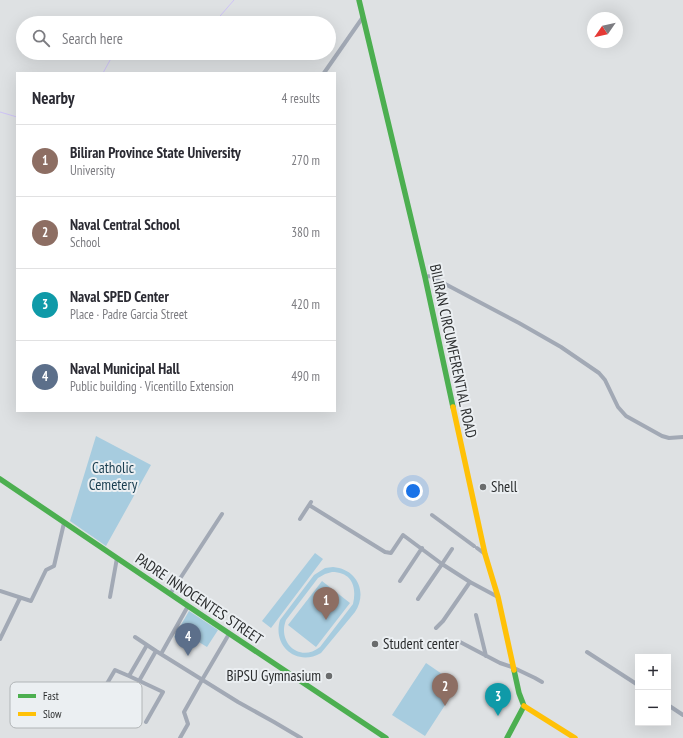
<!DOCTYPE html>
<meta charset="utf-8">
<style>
body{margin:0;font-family:"PT Sans Narrow",sans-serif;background:#f2f2f3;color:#2b2b33}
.controls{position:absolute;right:12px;bottom:12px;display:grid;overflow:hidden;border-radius:0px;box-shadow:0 4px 16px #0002}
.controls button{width:36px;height:36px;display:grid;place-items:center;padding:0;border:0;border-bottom:1px solid #e1e1e2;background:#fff;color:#2b2b33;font:20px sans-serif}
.compass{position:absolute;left:587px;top:12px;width:36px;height:36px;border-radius:50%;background:#fff;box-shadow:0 4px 16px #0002;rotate:236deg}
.you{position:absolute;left:413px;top:491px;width:14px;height:14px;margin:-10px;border:3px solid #fff;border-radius:50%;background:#1a73e8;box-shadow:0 0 0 6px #1a73e833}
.badge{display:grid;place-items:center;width:26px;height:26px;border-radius:50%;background:#6a6c6d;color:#fff;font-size:13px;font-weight:700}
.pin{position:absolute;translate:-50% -33px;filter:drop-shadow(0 1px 2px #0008)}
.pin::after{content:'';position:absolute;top:21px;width:14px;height:12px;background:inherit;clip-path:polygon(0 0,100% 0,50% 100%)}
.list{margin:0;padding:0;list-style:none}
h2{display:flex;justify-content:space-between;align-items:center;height:52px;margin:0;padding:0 16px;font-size:17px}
h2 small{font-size:13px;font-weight:400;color:#7c7c81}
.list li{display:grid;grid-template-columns:26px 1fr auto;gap:12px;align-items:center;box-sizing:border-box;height:72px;padding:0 16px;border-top:1px solid #e1e1e2}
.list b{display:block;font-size:15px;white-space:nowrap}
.list p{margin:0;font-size:13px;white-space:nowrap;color:#7c7c81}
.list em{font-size:13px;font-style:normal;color:#7c7c81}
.icon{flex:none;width:22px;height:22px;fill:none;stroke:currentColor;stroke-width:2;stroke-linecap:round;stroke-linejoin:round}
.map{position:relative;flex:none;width:683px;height:738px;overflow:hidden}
.search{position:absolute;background:#fff;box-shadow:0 4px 16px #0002;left:16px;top:16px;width:320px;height:44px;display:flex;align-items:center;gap:10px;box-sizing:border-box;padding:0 14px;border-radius:22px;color:#7c7c81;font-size:15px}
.panel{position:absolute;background:#fff;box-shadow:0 4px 16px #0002;left:16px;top:72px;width:320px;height:340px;border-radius:0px}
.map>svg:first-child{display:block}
</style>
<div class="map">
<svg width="683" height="738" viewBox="0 0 683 738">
<rect width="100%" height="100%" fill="#dee1e3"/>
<path fill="#a7ccdf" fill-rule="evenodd" d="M96,436L151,465L106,546L70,521Z
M315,553L323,559L271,628L262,621Z
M333,567C357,569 368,592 355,612L321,653C297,667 272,646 280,620L314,575L325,568ZM332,572C352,572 357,587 353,604L320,647C300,663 277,643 286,620L318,578L325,574Z
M322,581L350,603L316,647L288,625Z
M189,611L218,630L207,647L189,636L184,644L174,637Z
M426,663L458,685L425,736L392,715Z"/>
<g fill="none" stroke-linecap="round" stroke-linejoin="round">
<path stroke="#cfc4f7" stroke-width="1" d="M132,23L134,21L141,18H151L166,21H206L208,23
M214,23L234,0
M103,73L114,53
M0,112L17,117"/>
<path stroke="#a2a9b5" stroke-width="4" d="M324,73L363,17
M425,277L430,276L519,323L561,347L599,373L605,380L618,407L626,416L662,436L669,438L683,437
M309,505L385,552L391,553L403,535L442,564L418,599
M432,515L474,546
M300,519L311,502
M477,548L485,554
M452,549L442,564L470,582L498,597
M400,581L422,548
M0,591L31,601L46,570L54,566L64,523
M170,594L222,514
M110,597L117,558
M476,615L486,656
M436,628L443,621L470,582
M135,637L156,651L238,702L274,722L301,738
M0,639L20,598
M460,642L500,663L512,667L535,678L542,682
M587,652L638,685
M161,654L188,606
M129,676L147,645
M139,681L156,651
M80,703L93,709
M668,705L683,715
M89,714L115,670L129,676L163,692L146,722
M180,738L188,724L184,712L202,680L229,634"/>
<path stroke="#4caf50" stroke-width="5.5" d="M359,0L425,277L453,407
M0,479L188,606L386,738
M507,738L524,706L519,693L514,670"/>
<path stroke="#ffc107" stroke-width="5.5" d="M453,407L485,554L498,597L514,670
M524,706L575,738"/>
</g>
<g fill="#6a6c6d" stroke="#ebeff2" stroke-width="1.5">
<circle cx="483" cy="487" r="4"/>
<circle cx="375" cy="644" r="4"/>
<circle cx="329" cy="676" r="4"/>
</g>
<g text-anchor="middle" stroke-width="4" stroke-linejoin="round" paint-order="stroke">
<g font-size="15" fill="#2b2d2e" stroke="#ebeff2">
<text transform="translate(453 351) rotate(78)" y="5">BILIRAN CIRCUMFERENTIAL ROAD</text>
<text transform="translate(199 599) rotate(34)" y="5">PADRE INNOCENTES STREET</text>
</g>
<g font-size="15" fill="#1b3f51" stroke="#ebeff2">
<text x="113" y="473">Catholic<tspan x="113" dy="17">Cemetery</tspan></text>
</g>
<g font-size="15" fill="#2b2d2e" stroke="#ebeff2" text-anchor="start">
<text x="491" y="492">Shell</text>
<text x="383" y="649">Student center</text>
<text x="321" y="681" text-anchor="end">BiPSU Gymnasium</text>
</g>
</g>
<rect x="10" y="682" width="132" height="46" rx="6" fill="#ebeff2" stroke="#b1b5b7" stroke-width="1"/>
<rect x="18" y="694" width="18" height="4" fill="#4caf50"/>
<rect x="18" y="712" width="18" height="4" fill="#ffc107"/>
<g font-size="11" fill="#2b2d2e">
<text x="43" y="700">Fast</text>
<text x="43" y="718">Slow</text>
</g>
</svg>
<div class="controls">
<button>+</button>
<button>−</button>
</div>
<svg class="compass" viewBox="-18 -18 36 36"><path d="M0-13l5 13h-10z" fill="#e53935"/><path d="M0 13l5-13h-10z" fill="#7c7c81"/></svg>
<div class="you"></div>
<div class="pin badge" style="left:326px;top:620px;background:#8d6e63">1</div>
<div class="pin badge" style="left:445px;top:706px;background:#8d6e63">2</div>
<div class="pin badge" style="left:498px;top:716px;background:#0f9aa8">3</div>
<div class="pin badge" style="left:188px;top:656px;background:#5c6f8a">4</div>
<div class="search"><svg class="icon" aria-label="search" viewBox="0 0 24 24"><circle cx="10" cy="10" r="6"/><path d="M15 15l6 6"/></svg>Search here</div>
<section class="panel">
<h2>Nearby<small>4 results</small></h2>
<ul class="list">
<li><span class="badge" style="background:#8d6e63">1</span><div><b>Biliran Province State University</b><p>University</p></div><em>270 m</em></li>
<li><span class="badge" style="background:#8d6e63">2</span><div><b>Naval Central School</b><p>School</p></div><em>380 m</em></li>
<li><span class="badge" style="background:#0f9aa8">3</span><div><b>Naval SPED Center</b><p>Place · Padre Garcia Street</p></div><em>420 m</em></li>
<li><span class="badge" style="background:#5c6f8a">4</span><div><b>Naval Municipal Hall</b><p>Public building · Vicentillo Extension</p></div><em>490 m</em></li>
</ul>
</section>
</div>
